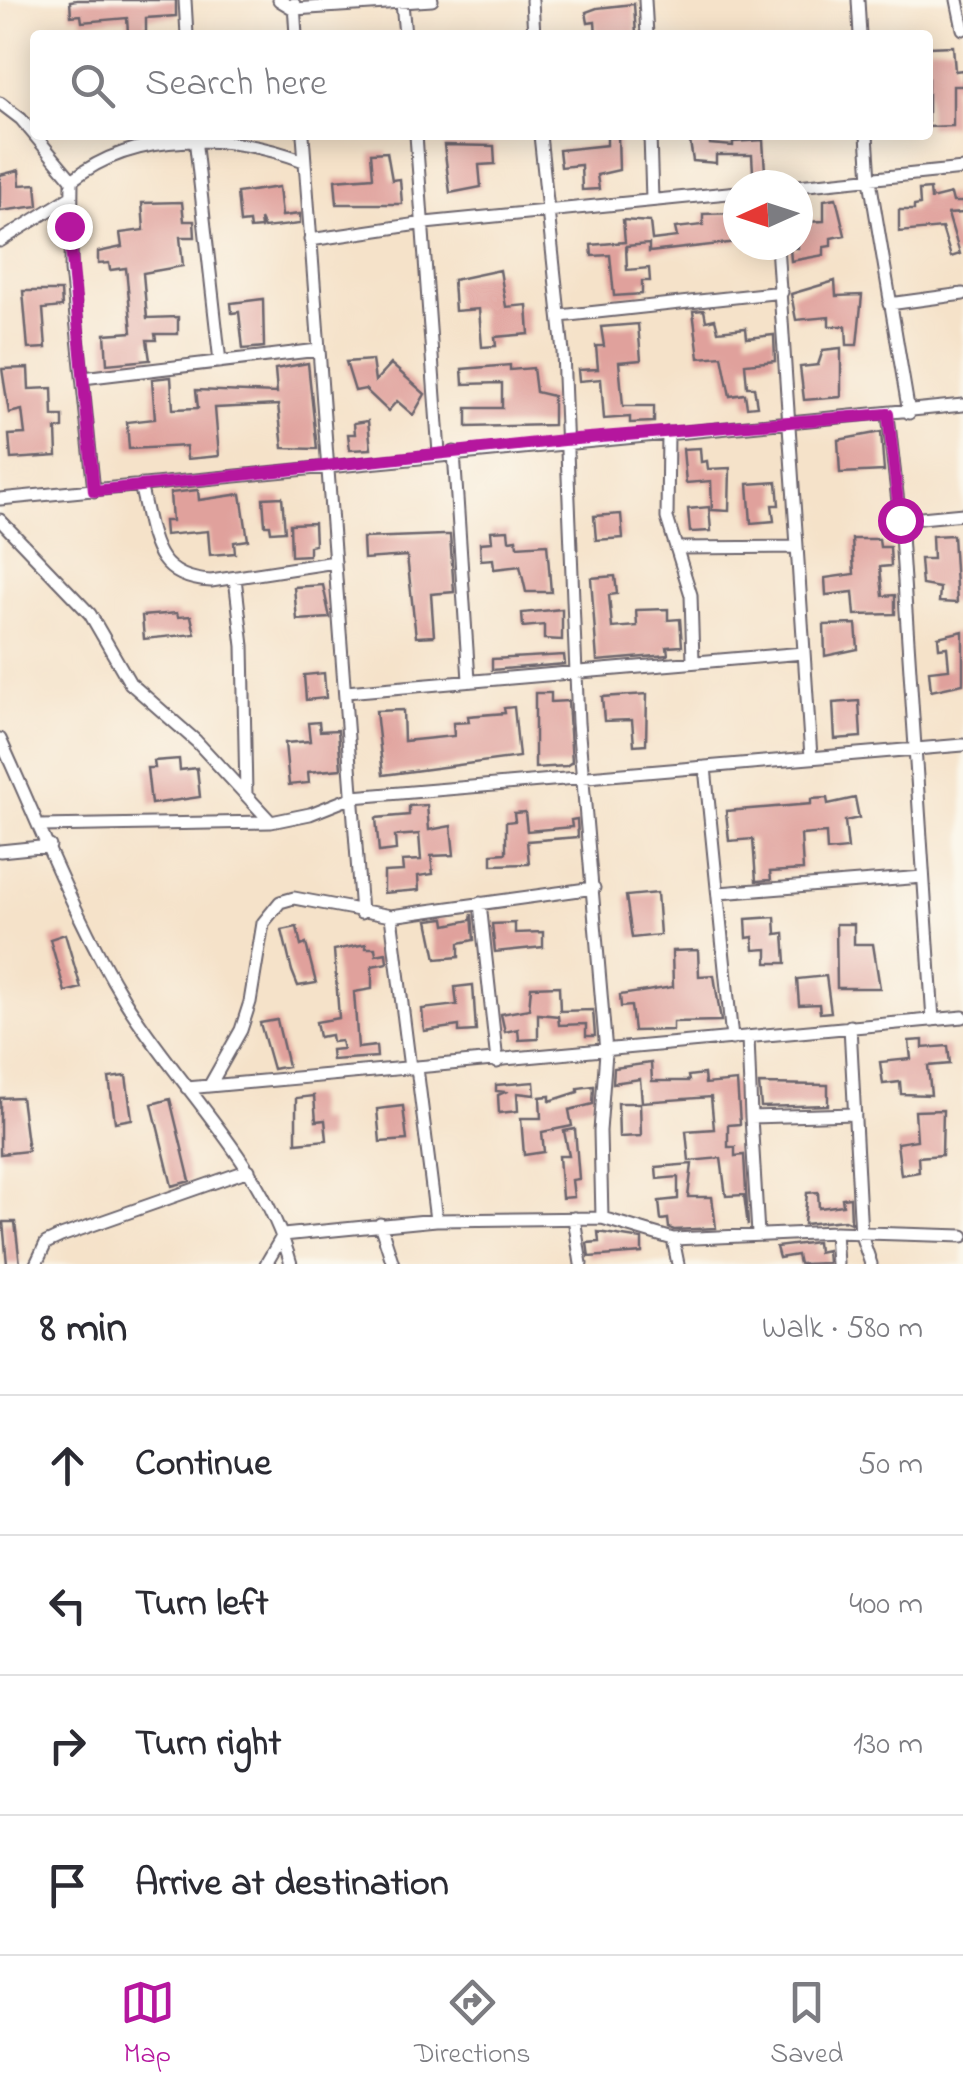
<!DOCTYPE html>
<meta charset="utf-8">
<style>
body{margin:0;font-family:"Indie Flower",sans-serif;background:#f7f7f7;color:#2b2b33}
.compass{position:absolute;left:723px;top:170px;width:90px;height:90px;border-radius:50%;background:#fff;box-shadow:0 5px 25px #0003;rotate:267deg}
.stop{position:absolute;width:30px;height:30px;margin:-22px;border:8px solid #b5179e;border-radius:50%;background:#fff}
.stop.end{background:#b5179e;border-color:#fff;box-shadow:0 2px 10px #0008}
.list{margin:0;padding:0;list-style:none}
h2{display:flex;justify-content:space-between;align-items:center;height:130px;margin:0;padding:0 40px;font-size:42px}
h2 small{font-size:32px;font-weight:400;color:#7c7c81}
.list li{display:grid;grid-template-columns:65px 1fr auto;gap:30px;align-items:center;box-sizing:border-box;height:140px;padding:0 40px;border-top:2px solid #e1e1e2}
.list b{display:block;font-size:38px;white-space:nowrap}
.list em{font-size:32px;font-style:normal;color:#7c7c81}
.icon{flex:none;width:55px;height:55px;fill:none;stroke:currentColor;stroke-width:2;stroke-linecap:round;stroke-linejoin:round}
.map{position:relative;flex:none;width:963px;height:1264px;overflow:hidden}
.search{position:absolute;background:#fff;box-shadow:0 5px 25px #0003;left:30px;right:30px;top:30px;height:110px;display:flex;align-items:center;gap:25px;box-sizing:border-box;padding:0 35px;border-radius:10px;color:#7c7c81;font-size:38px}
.sheet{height:690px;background:#fff}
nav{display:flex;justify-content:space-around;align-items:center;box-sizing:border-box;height:140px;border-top:2px solid #e1e1e2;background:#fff;font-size:28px;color:#7c7c81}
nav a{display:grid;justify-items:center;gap:5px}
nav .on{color:#b5179e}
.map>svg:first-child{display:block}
</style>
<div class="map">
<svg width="963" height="1264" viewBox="0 0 963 1264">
<rect width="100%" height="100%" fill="#fbf7ec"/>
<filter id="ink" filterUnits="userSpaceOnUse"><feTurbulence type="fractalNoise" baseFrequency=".01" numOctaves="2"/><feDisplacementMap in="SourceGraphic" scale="20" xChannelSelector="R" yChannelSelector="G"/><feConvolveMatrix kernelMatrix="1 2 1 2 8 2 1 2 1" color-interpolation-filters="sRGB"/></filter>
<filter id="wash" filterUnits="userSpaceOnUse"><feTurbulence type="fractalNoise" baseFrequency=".0048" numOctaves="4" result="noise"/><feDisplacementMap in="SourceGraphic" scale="40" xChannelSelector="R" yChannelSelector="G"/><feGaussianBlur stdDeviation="2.25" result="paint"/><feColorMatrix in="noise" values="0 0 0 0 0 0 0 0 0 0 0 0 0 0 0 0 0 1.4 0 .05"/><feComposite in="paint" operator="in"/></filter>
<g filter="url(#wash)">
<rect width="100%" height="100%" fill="#f5e2c9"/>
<g id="blocks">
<path fill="#e0a19c" d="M77,0H176V16L146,18V33H128L127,18L82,22L81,15L71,16L70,1Z
M634,4L636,35H596L595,22L588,23L586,12L597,8Z
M953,46L955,71L963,70V86H953V126L928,127V47Z
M607,135H618L619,170L597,175L599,189L582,190L581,165L561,167L559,150L607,145Z
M689,135H709L710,144L733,146V142L763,140L765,172H753L752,155H716V163L693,161Z
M444,145L494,146L495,164L479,165L481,187L450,193Z
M387,152L392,180L400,179L402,204H337L335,180L373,177L371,153Z
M19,170L20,185L36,184L38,206L0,211V175Z
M279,187L282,216L300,214V224L264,228L260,219L261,228L250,229L249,222L240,223L237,193Z
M930,189L931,199L951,194L953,202H963V213L948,214L960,254L951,257L942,228L899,232V210H914V206L920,205L919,190Z
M836,198L845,235L831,238V246L824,247V255L791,261L790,248H798V230L808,229L807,222L824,221V200Z
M182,202L184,221H194L195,237H180L183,266L143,273L147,318L178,317V334H155L156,340H147L150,360L107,364L105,334L132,332L126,268L110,270L109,263L98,264V252L122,247L120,233L144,230L142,203Z
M738,213V242L649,252V244L626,246L627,270L649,268L650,281H642V294L614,296L610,255L592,256L591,245L625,242L623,220L650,222L652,240L677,237L675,228L703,225V214Z
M500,270L506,307L527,305L529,334L495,337L496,346L482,347L479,309L455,311L453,280Z
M835,281L836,296L862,295L857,345H847L846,326H829V317L796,320L791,294Z
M23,291H61L62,307L43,309L46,348L28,349Z
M263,299L264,347L243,349L239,312L232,313L231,303Z
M704,310L706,321L715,319L718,331L746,328L747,338L774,335L775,361L745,364L747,387H754L757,406L747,407L745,394L730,396L722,356L699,358L693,311Z
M638,324L641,360L619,362L623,406H654V422L630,423V417L604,419L601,379L579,381L578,370L598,369L596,346H604L601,327Z
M841,348V397L804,400L800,367L818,365L823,350Z
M372,360L375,381L391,364L425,394L413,415L397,401L388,411L365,389L355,391L346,362Z
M308,363L317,449L283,448L278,405L215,408L219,456L187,459L186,446L129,449L127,422L155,419L152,379L171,377L173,409L198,408L196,390L277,393L275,369Z
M510,365V370L533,368L536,392L553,396V425L467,427V408H502V383L463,384L462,369Z
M28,368L29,389L52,388L53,416H63V428L56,429L57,456L11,459L9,435L25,434L22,410L9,413L2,369Z
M368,421L371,449L350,450L348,434H355L354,423Z
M881,432L884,471L840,473L838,440Z
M700,448L701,462L707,461L708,469L730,468L729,511L712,510L711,481L686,483L683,449Z
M777,482L779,505H772L774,521L751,523L748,484Z
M198,490L199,500L241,494L248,540L234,542L235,553L210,555L208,531L165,535L164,521H172L170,493Z
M282,497L285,531L271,532L270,525H265L263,498Z
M709,507L711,531L690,532L688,509Z
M621,514L623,538L596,540L594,516Z
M314,523L315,545L309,546V555L291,556L290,524Z
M508,530L509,540L516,539L517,546L547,544L551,592H526L520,566L494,569L493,559L481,560L480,543L492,542L491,531Z
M444,535H450L454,592L431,594L434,636L416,637L407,556L364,559L363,538Z
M953,535L957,603L939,602L940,588L922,585L920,559H933L932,536Z
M852,539H879L880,547H890L891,566L880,567L883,596L895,595V614L855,615L853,592L826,595L825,578L854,574Z
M615,576L617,594L609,595L612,628L637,626L636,610L668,609V620L680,619L682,646L667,647L668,655L597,661L591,578Z
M323,585L330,618L297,620L294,587Z
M562,609V640L544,639V625L523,627L522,613Z
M177,613L178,617L191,616L195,634L144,639L142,616Z
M856,624L858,649L825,656L824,625Z
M963,631V684L931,691L929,671L949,669L947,647L939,648L938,637Z
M564,655L565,664L492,670V659Z
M324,673L326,698L306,700L304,675Z
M535,693H551V702L568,701L572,762L566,766L535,768Z
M647,694L646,744L634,745L632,720L604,721L602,697Z
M859,701L861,737L835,739L833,703Z
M514,707L519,757L383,775L376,711L403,710L404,741L454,736L453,723L469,722L468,716L505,713L504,708Z
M319,722L320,731L338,730L341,769L308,772L309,783L289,785L285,743L310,741L308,723Z
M179,759L180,770L197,768L200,797L151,804L147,768H155L154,761Z
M827,798L828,804L855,798L859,818L845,821L848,849L827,851L826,833L801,835L803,870L770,872L771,880L756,881L753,839L729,841L726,811L811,804V799Z
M427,805L429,830L451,826L454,855L431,856L433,874L418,876L419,890L384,893V872L403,871L402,861L421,860L419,834L395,836L396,850L379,852L376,818L409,815V806Z
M525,812L527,831L572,827L571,820L577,819L578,837L527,841L529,864L492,865V854L506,853V822L515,821L514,813Z
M657,893L660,935L632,938L626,896Z
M472,914L474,940L459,943V957L436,959L428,920L445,918L446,925L471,920Z
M775,917L776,934L784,933L786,963H767V949L754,950L753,937L747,938L746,919Z
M515,923V933L543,932V947L495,952L492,924Z
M836,924H854V944H873L880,988H837Z
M297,927L301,946L306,944L316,983L298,986L292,971L282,930Z
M65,934L81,988L65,992L50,939Z
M366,944V948H375L376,955L386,953L387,963L372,966V989L354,992L358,1048L376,1046L377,1057L332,1060L331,1050L343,1049L341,1041L332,1042L331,1035L319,1037L316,1022L339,1018L334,950Z
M698,950L699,976L714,975L721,1021L673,1022V1030L634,1031L631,1006L621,1007L620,995L673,987L672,951Z
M826,976L831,1012L820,1013L819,1004L799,1005L797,979Z
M473,985L476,1031L459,1032V1026L424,1031L422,1009L457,1005L455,987Z
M559,986L560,1011L593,1010L595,1036H586V1024L559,1025L558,1016L538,1014V1039L519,1040L518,1029L505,1032L501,1014L529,1009L531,987Z
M277,1020L288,1066L273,1069L260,1023Z
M923,1040V1048L948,1046L950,1064L928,1066L931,1095L901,1094L900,1082L883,1084L880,1062L911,1059L909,1041Z
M651,1063L652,1081H689L688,1076L704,1074L705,1084L737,1081L740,1124L728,1125V1147H735V1156L744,1155L748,1226L744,1195L726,1196L721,1158L689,1161L686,1131L714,1129L711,1097L642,1102L640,1079L613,1083L614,1068Z
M126,1076L132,1119L115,1122L109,1078Z
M534,1082L535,1095L517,1093L518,1111L499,1113L498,1095L505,1092L496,1091V1085Z
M759,1084L828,1085V1105L761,1107Z
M594,1086L593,1104L569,1110L572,1126L542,1132L544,1152L524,1155L521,1118H541L540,1097L550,1096V1101L578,1092V1088Z
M314,1096L316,1121L325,1120L327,1140L296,1143V1098Z
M21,1097L28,1151L0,1154V1098Z
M170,1099L190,1181L172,1186L152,1104Z
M618,1103H640L641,1136L619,1137Z
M403,1106L407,1140L380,1142L377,1109Z
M943,1110L942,1155L918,1157L919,1172L901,1175L897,1143L917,1140L915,1111Z
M575,1129L579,1179L572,1180L574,1197L562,1198L559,1156H569L564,1131Z
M692,1164L688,1197H712L716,1228L674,1230L669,1228L668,1219L661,1220L659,1201L678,1199V1177L657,1179L656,1167Z
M818,1192L819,1208L843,1205L842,1198L850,1197L851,1223L844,1220L804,1224L807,1193Z
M3,1222H15L20,1264H7Z
M598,1232L642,1239V1253L589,1257L587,1243L599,1242Z
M817,1242L818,1252L827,1250L828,1263L799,1264L797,1255L779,1258L776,1247Z"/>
</g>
</g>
<g filter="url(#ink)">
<use href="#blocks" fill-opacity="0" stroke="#6c656d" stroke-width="2.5"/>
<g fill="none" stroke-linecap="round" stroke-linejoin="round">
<g stroke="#6c656d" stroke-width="15">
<path id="minor" d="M185,0L187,35
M279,0L294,9L432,0
M532,0L534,35
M645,0L647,35
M858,0L860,35
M957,0L963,29
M402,3L405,35
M294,4L296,35
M0,103L21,119L72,180
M303,135L361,913
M416,135L439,453
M540,135L563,352L578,723L606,1052L600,1131L602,1218L673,1239L835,1232L963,1236
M650,135L652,200
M867,135L870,180L909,413
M195,138L220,362
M798,186L963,169
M310,240L425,223L738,192
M0,241L69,198
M777,245L811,757
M889,304L963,294
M560,316L782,292
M83,378L318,350
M888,415L900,520L933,1020
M668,433L667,518L691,595L693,661
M454,452L469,680
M140,485C153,535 151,578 211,581L335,562
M94,491L71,270L72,180C137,129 232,134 304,161
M0,499L963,405
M0,520L90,614L130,683L196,741L271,822
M900,520L963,514
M676,548L797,547
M235,578L243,646L246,794
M346,692L803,653
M0,739C40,826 75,919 125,1001C180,1089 263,1162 291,1264
M705,767L732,1039
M40,826L271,822L310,814L353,797L963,745
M0,851L50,846
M719,893L923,877
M480,903L497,1062
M391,916L410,1068
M850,1026L861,1235L871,1264
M748,1037L751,1117L855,1114
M417,1068L436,1220
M210,1085L241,1030L250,1002L263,923L280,902L294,898L391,916L594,888
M187,1088L963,1017
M751,1117L758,1234
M574,1218L581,1264
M380,1224L393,1264
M835,1232L837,1264
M283,1235L436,1220L602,1218
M673,1239L678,1264
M36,1264L46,1243L61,1236L249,1170
M266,1264L283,1235"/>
</g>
<use href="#minor" stroke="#fff" stroke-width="11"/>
</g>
</g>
<g fill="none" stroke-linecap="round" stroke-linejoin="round" filter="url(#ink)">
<path stroke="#b5179e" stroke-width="12" d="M69,226L94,491L564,440L888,414L900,520"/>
</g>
</svg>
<svg class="compass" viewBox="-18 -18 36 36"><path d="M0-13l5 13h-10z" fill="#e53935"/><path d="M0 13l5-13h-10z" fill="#7c7c81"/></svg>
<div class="stop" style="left:900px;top:520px"></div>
<div class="stop end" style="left:69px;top:226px"></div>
<div class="search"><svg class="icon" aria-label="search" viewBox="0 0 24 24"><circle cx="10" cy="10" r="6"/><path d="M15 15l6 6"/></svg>Search here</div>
</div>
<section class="sheet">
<h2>8 min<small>Walk · 580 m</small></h2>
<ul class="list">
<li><svg class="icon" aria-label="ahead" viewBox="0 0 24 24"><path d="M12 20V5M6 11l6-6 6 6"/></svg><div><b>Continue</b></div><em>50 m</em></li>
<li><svg class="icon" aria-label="left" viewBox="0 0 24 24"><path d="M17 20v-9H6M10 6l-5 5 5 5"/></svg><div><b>Turn left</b></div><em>400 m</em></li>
<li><svg class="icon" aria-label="right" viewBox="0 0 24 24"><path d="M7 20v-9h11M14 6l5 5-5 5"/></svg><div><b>Turn right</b></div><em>130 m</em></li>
<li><svg class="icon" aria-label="arrive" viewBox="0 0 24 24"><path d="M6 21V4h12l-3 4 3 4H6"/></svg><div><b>Arrive at destination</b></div></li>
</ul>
</section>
<nav>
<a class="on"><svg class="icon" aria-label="map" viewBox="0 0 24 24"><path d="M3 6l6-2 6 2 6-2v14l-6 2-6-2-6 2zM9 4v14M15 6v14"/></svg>Map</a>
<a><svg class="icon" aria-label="directions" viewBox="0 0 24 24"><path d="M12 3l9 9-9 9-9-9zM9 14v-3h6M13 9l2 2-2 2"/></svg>Directions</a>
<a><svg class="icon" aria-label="saved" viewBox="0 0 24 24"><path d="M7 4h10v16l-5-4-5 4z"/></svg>Saved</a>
</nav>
